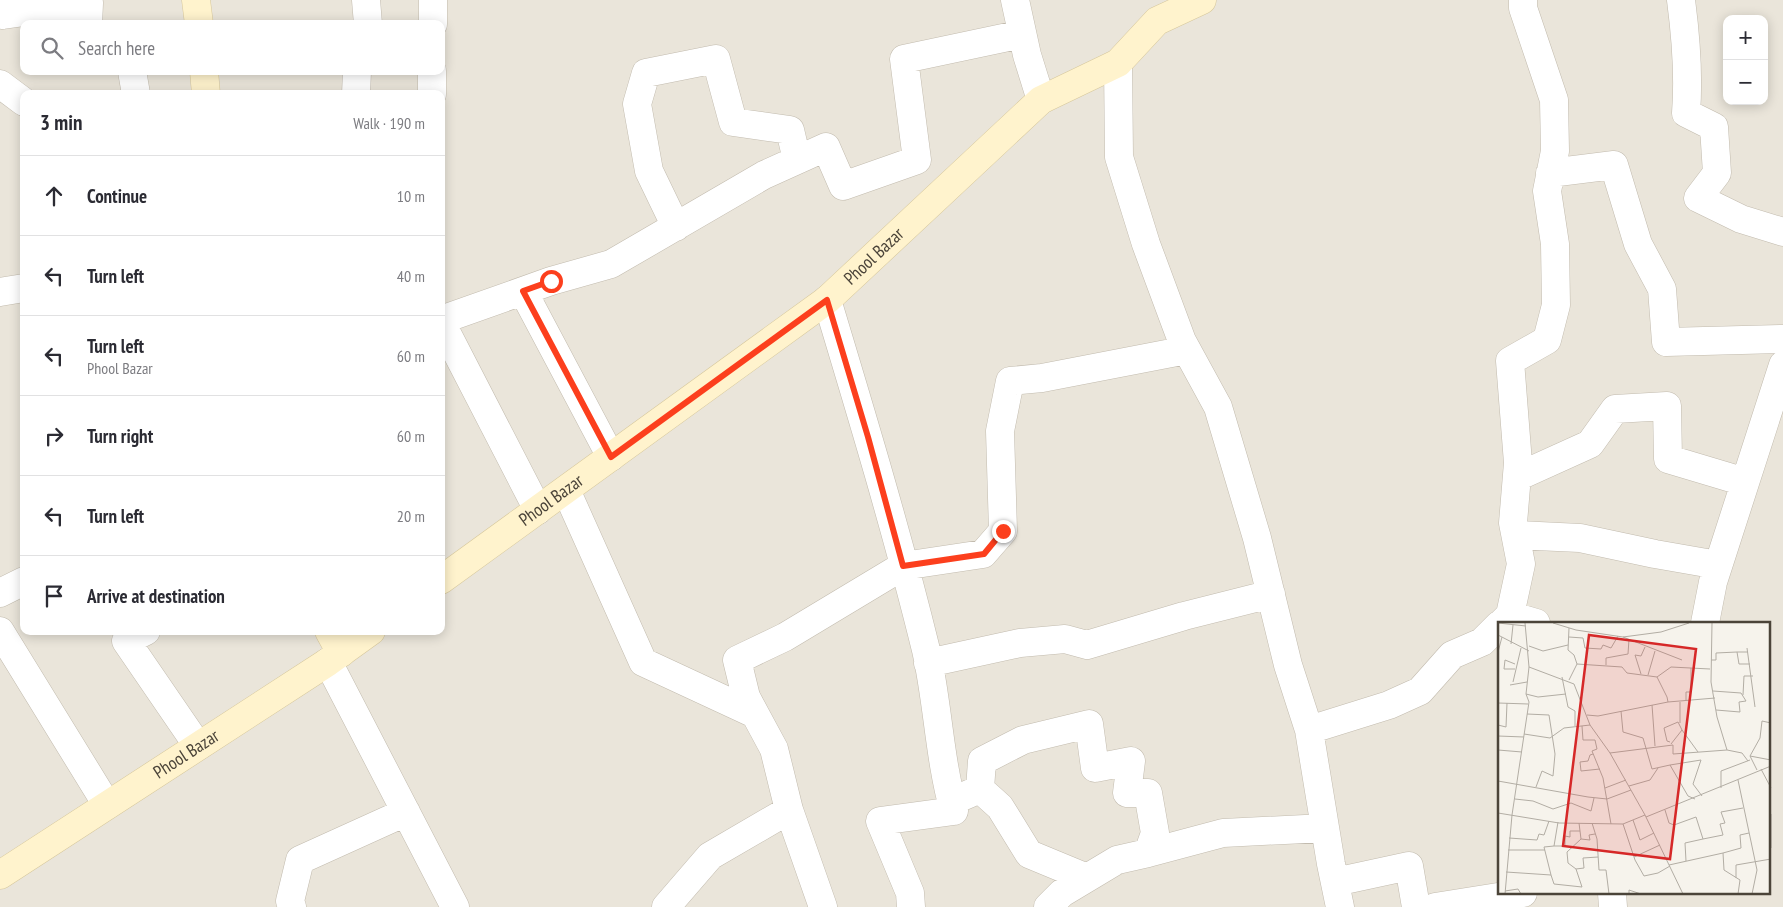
<!DOCTYPE html>
<meta charset="utf-8">
<style>
body{margin:0;font-family:"PT Sans Narrow",sans-serif;background:#f2f2f3;color:#2b2b33}
.controls{position:absolute;right:15px;top:15px;display:grid;overflow:hidden;border-radius:10px;box-shadow:0 2px 12px #0003}
.controls button{width:45px;height:45px;display:grid;place-items:center;padding:0;border:0;border-bottom:1px solid #e1e1e2;background:#fff;color:#2b2b33;font:25px sans-serif}
.stop{position:absolute;width:15px;height:15px;margin:-11px;border:4px solid #fc3f1d;border-radius:50%;background:#fff}
.stop.end{background:#fc3f1d;border-color:#fff;box-shadow:0 1px 5px #0008}
.list{margin:0;padding:0;list-style:none}
h2{display:flex;justify-content:space-between;align-items:center;height:65px;margin:0;padding:0 20px;font-size:21px}
h2 small{font-size:16px;font-weight:400;color:#7c7c81}
.list li{display:grid;grid-template-columns:32px 1fr auto;gap:15px;align-items:center;box-sizing:border-box;height:80px;padding:0 20px;border-top:1px solid #e1e1e2}
.list b{display:block;font-size:19px;white-space:nowrap}
.list p{margin:0;font-size:16px;white-space:nowrap;color:#7c7c81}
.list em{font-size:16px;font-style:normal;color:#7c7c81}
.icon{flex:none;width:28px;height:28px;fill:none;stroke:currentColor;stroke-width:2;stroke-linecap:round;stroke-linejoin:round}
.map{position:relative;flex:none;width:1783px;height:907px;overflow:hidden}
.search{position:absolute;background:#fff;box-shadow:0 2px 12px #0003;left:20px;top:20px;width:425px;height:55px;display:flex;align-items:center;gap:12px;box-sizing:border-box;padding:0 18px;border-radius:10px;color:#7c7c81;font-size:19px}
.panel{position:absolute;background:#fff;box-shadow:0 2px 12px #0003;left:20px;top:90px;width:425px;height:545px;border-radius:10px}
.map>svg:first-child{display:block}
</style>
<div class="map">
<svg width="1783" height="907" viewBox="0 0 1783 907">
<rect width="100%" height="100%" fill="#f6f3ec"/>
<path fill="#eae5da" fill-rule="evenodd" d="M0,0H1783V907H0ZM1727,19H1764V101H1727ZM24,24H441V71H24ZM24,94H441V631H24ZM1499,623H1769V893H1499Z"/>
<g fill="none" stroke-linecap="round" stroke-linejoin="round">
<g stroke="#c2bbae" stroke-width="29">
<path id="street" d="M1,0L3,15L89,3L88,24
M366,0L368,24
M1015,0L1027,55L1041,100
M1681,0C1686,38 1689,75 1686,113L1714,127L1717,173L1698,198L1741,219L1783,232
M433,24V0
M1118,63L1119,157L1146,244L1182,341L1218,407L1257,538L1288,665L1309,730L1389,705L1420,691L1452,655L1482,642L1499,625
M132,71L136,94
M0,84L24,102
M356,94L357,71
M432,94V71
M1550,173L1614,165L1638,244L1662,289L1666,342L1783,339
M676,227L649,171L637,104L646,73L716,59L733,122L790,130L797,160
M523,291L611,457
M0,292L24,288
M827,300C862,416 897,532 926,650C938,703 939,758 954,811L880,821L910,893L911,907
M441,320L551,281L611,264L764,175L826,147L843,186L917,160L904,59L1022,34
M441,322L538,510
M1517,477L1590,444L1615,409L1667,406L1668,459L1745,482
M566,490L643,662L755,714
M1516,535L1580,538L1655,554L1718,565
M0,593L24,581
M1510,615L1536,623
M1502,623L1510,615L1521,564L1513,523L1518,463L1510,361L1547,340L1556,305L1555,244L1547,191L1555,151L1554,100L1523,8V0
M1705,623L1713,582L1783,365
M0,631L107,805
M146,631L126,641L198,746
M328,662L455,907
M928,663L1020,643L1065,639L1087,645L1184,616L1271,594
M1309,730L1331,864L1340,907
M980,789L982,761L1023,740L1089,724L1095,768L1131,761L1127,793H1148L1155,833L1148,853L1117,860L1087,878
M964,796L980,789L1000,807L1029,854L1087,878L1062,893L1048,907
M789,810L823,907
M1148,853L1223,833L1325,828
M1335,882L1409,866L1416,907
M1612,893L1613,907
M292,907L290,901L300,860L406,812
M666,907L710,856L789,810L774,749L746,697L737,660L785,637L903,566L983,554L1003,531L1000,431L1010,381L1042,378L1187,350
M1435,907L1523,893"/>
</g>
<g stroke="#d6c79b" stroke-width="29">
<g id="secondary">
<path d="M196,0L199,24"/>
<path d="M204,71L206,94"/>
<path id="s1" d="M441,580L827,300L1041,100L1118,63L1157,21L1202,0"/>
<path d="M329,631L341,653"/>
<path id="s2" d="M0,875L328,662L371,631"/>
</g>
</g>
<use href="#street" stroke="#fff" stroke-width="28"/>
<use href="#secondary" stroke="#fff3cd" stroke-width="28"/>
</g>
<g fill="none" stroke-linecap="round" stroke-linejoin="round">
<path stroke="#fc3f1d" stroke-width="6" d="M551,281L523,291L611,457L827,300L868,437L903,566L984,554L1003,531"/>
</g>
<g text-anchor="middle" stroke-width="5" stroke-linejoin="round" paint-order="stroke">
<g font-size="18" fill="#4b4439" stroke="#fff">
<text dy="6" stroke="none"><textPath href="#s1" startOffset="541">Phool Bazar</textPath></text>
<text dy="6" stroke="none"><textPath href="#s1" startOffset="136">Phool Bazar</textPath></text>
<text dy="6" stroke="none"><textPath href="#s2" startOffset="222">Phool Bazar</textPath></text>
</g>
</g>
<g transform="translate(1498 622)">
<rect width="272" height="272" fill="#f6f3ec"/>
<path fill="none" stroke="#b2ada4" stroke-width="1" d="M0,1L28,4M27,1L31,45L76,62L92,103L112,131L147,193L185,272M55,1L78,8L125,15L163,10L191,1M214,1L213,60L219,95L229,128M0,13L31,29M71,15L85,16L87,26L103,27L105,23L113,26L120,14M125,15L184,38M13,22L15,3M31,24L45,29L70,23M249,26L257,85M0,30L4,15M250,30H239L241,42H252M213,38H218V31L239,30M79,42L124,45L129,51L159,55L169,75L170,80L100,94L89,93M108,43V36L130,32L131,17M17,47H6L7,38L17,42M143,52L137,33L143,34L147,25M150,53L157,29M64,55L70,85L77,89V104M159,55L173,45L212,47M71,58L79,42L76,33L70,28L71,6M15,60L23,26M12,63L29,60M215,69L243,71L248,79L241,80L242,90L218,88M28,72L40,75L68,72M245,73L246,54H255M188,79V70H193V46M170,80L217,76M182,80V101M0,81L30,82M154,83L157,124M123,89L125,110L145,116L154,147L172,143L190,174L197,177M29,92L51,93L57,132L55,154L44,149L38,165M0,103L8,105L9,81M84,104L85,118H97L99,127L94,129L105,156L113,202M26,112L52,116L66,106L92,103M0,114L26,115M172,120L169,119L166,106L180,100L184,108M173,122L184,108L200,130M0,128L24,130M112,131L175,123V132L229,128L244,131L250,139M95,132L92,133L90,139L82,140L83,149L102,147M252,134L273,138M172,143L203,138L195,162L204,174M263,147L273,166M259,148L252,134L262,116L264,99L273,101M240,158L259,248L254,272M0,159L90,175L109,177L133,168M131,164L152,158L160,146M107,166L128,158M223,166V149L252,138M17,177L35,179L55,187L73,181L93,189L96,176M167,188L171,201L176,203L198,195L205,217L187,221L188,239M0,191L61,201L125,202L147,193M273,192V226M148,195L273,144M135,198L142,218L156,211M94,201L99,217L101,248H108L111,272M125,202L137,238L146,254L160,251L172,244M11,216L39,218L41,212L46,213L51,199M83,217L92,218L91,213L97,212M205,217L225,213L222,202L227,201L223,190L245,186M56,224H67V214L72,215V209H82M10,228H47M225,231L243,226L242,213L251,211M136,235L162,223M171,243L225,231L226,248L242,258L240,272M78,247L86,246L85,236L100,235M8,250L53,253L46,225L56,224L60,200M53,253L56,262L84,265L78,247L70,241L69,230L83,217L81,201M238,256V243L273,237M7,269L20,267L23,272M7,272L14,193L31,80L28,72L31,45M131,272V268L143,272"/>
<path fill="#d62828" fill-opacity="0.15" stroke="#d62828" stroke-width="2.5" d="M91,13L198,27L172,237L65,224Z"/>
<rect width="272" height="272" fill="none" stroke="#4b4439" stroke-width="2.5"/>
</g>
</svg>
<div class="controls">
<button>+</button>
<button>−</button>
</div>
<div class="stop" style="left:551px;top:281px"></div>
<div class="stop end" style="left:1003px;top:531px"></div>
<div class="search"><svg class="icon" aria-label="search" viewBox="0 0 24 24"><circle cx="10" cy="10" r="6"/><path d="M15 15l6 6"/></svg>Search here</div>
<section class="panel">
<h2>3 min<small>Walk · 190 m</small></h2>
<ul class="list">
<li><svg class="icon" aria-label="ahead" viewBox="0 0 24 24"><path d="M12 20V5M6 11l6-6 6 6"/></svg><div><b>Continue</b></div><em>10 m</em></li>
<li><svg class="icon" aria-label="left" viewBox="0 0 24 24"><path d="M17 20v-9H6M10 6l-5 5 5 5"/></svg><div><b>Turn left</b></div><em>40 m</em></li>
<li><svg class="icon" aria-label="left" viewBox="0 0 24 24"><path d="M17 20v-9H6M10 6l-5 5 5 5"/></svg><div><b>Turn left</b><p>Phool Bazar</p></div><em>60 m</em></li>
<li><svg class="icon" aria-label="right" viewBox="0 0 24 24"><path d="M7 20v-9h11M14 6l5 5-5 5"/></svg><div><b>Turn right</b></div><em>60 m</em></li>
<li><svg class="icon" aria-label="left" viewBox="0 0 24 24"><path d="M17 20v-9H6M10 6l-5 5 5 5"/></svg><div><b>Turn left</b></div><em>20 m</em></li>
<li><svg class="icon" aria-label="arrive" viewBox="0 0 24 24"><path d="M6 21V4h12l-3 4 3 4H6"/></svg><div><b>Arrive at destination</b></div></li>
</ul>
</section>
</div>
